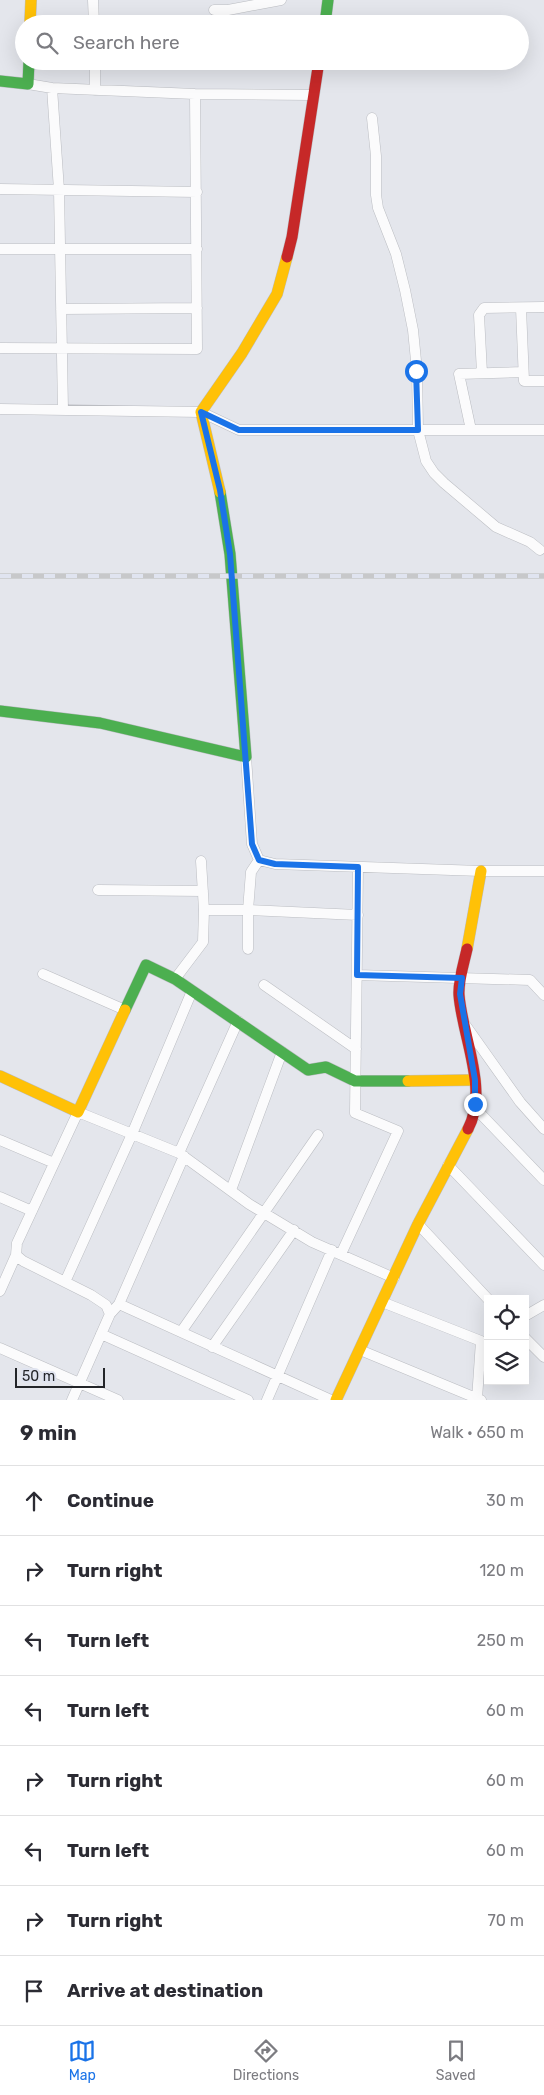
<!DOCTYPE html>
<meta charset="utf-8">
<style>
body{margin:0;font-family:Rubik,sans-serif;background:#f7f7f7;color:#2b2b33}
.controls{position:absolute;right:15px;bottom:15px;display:grid;overflow:hidden;border-radius:0px;box-shadow:0 5px 20px #0002}
.controls button{width:45px;height:45px;display:grid;place-items:center;padding:0;border:0;border-bottom:1px solid #e1e1e2;background:#fff;color:#2b2b33;font:25px sans-serif}
.scale{position:absolute;left:15px;bottom:12px;width:90px;box-sizing:border-box;padding-left:5px;border:2px solid #232529;border-top:0;font-size:14px;line-height:18px;white-space:nowrap;color:#232529;-webkit-text-stroke:4px #e0e4f0;paint-order:stroke}
.stop{position:absolute;width:15px;height:15px;margin:-11px;border:4px solid #1a73e8;border-radius:50%;background:#fff}
.stop.end{background:#1a73e8;border-color:#fff;box-shadow:0 1px 5px #0008}
.list{margin:0;padding:0;list-style:none}
h2{display:flex;justify-content:space-between;align-items:center;height:65px;margin:0;padding:0 20px;font-size:21px}
h2 small{font-size:16px;font-weight:400;color:#7c7c81}
.list li{display:grid;grid-template-columns:32px 1fr auto;gap:15px;align-items:center;box-sizing:border-box;height:70px;padding:0 20px;border-top:1px solid #e1e1e2}
.list b{display:block;font-size:19px;white-space:nowrap}
.list em{font-size:16px;font-style:normal;color:#7c7c81}
.icon{flex:none;width:28px;height:28px;fill:none;stroke:currentColor;stroke-width:2;stroke-linecap:round;stroke-linejoin:round}
.map{position:relative;flex:none;width:544px;height:1400px;overflow:hidden}
.search{position:absolute;background:#fff;box-shadow:0 5px 20px #0002;left:15px;right:15px;top:15px;height:55px;display:flex;align-items:center;gap:12px;box-sizing:border-box;padding:0 18px;border-radius:28px;color:#7c7c81;font-size:19px}
.sheet{height:625px;background:#fff}
nav{display:flex;justify-content:space-around;align-items:center;box-sizing:border-box;height:70px;border-top:1px solid #e1e1e2;background:#fff;font-size:14px;color:#7c7c81}
nav a{display:grid;justify-items:center;gap:2px}
nav .on{color:#1a73e8}
.map>svg:first-child{display:block}
</style>
<div class="map">
<svg width="544" height="1400" viewBox="0 0 544 1400">
<rect width="100%" height="100%" fill="#e4e6ec"/>
<g fill="none" stroke-linecap="round" stroke-linejoin="round">
<g stroke="#bbbdc2" stroke-width="11">
<path id="street" d="M93,0L94,24
M214,10H228L281,0
M28,84L52,88L195,94L312,95
M52,88L59,190L63,410
M95,90V61
M372,118L376,156V195L378,208L396,254L405,290L413,330L417,371L418,430L426,461L434,473L444,483L496,527L530,542L540,550
M0,189L197,192
M0,249H197
M521,308L524,381H544
M61,309L197,308
M0,348L197,349L195,94
M482,373L479,315L484,308L544,307
M0,409L201,412L239,430H544
M471,430L459,374L523,372
M246,757L252,844L259,860L275,864L481,871H544
M98,890L203,891
M204,910H248L251,872L259,860
M248,949V910L358,915
M43,974L125,1010
M357,975L530,980L544,995
M175,979L203,942L204,910L201,861
M264,985L356,1049
M466,1026L520,1102L544,1129
M475,1108L544,1180
M0,1140L54,1163
M179,1153L238,1021
M448,1165L544,1265
M231,1190L282,1052
M0,1197L32,1211
M418,1224L488,1299
M341,1254L398,1131L355,1113L358,867
M16,1255L23,1261L91,1295L106,1305L110,1314L72,1400
M65,1282L132,1134L192,991
M0,1291L16,1255L17,1243L78,1112L179,1153L249,1204L312,1242L394,1278
M382,1302L481,1341
M119,1304L184,1156
M110,1314L119,1304L331,1400
M525,1316L544,1305
M181,1332L318,1135
M101,1334L248,1400
M525,1338L544,1357
M212,1347L294,1230
M0,1348L118,1400
M360,1350L481,1400
M477,1399L481,1341
M267,1400L332,1250"/>
</g>
<g stroke="#bbbdc2" stroke-width="12">
<path id="fast" d="M325,24L328,0
M0,81L28,84L29,61
M0,711L100,723L246,757L230,554L220,492
M125,1010L146,965L175,979L308,1070L326,1067L355,1081H408"/>
</g>
<g stroke="#bbbdc2" stroke-width="12">
<path id="slow" d="M30,24L31,0
M220,492L201,412L242,353L277,294L287,257
M467,949L481,871
M0,1076L78,1112L125,1010
M408,1081L475,1080
M336,1400L418,1224L468,1129"/>
</g>
<g stroke="#bbbdc2" stroke-width="12">
<path id="jam" d="M287,257L292,237L319,61
M467,949C464,963 458,981 459,995C462,1036 489,1090 468,1129"/>
</g>
<use href="#street" stroke="#fbfbfc" stroke-width="10"/>
<use href="#fast" stroke="#4caf50" stroke-width="11"/>
<use href="#slow" stroke="#ffc107" stroke-width="11"/>
<use href="#jam" stroke="#c62828" stroke-width="11"/>
<g stroke="#c7c8ca" stroke-width="5.5">
<path id="rail" d="M0,576H544"/>
</g>
<use href="#rail" stroke="#e0e4f0" stroke-width="4" stroke-dasharray="11" stroke-linecap="butt"/>
</g>
<g fill="none" stroke-linecap="round" stroke-linejoin="round">
<path stroke="#1a73e8" stroke-width="6" d="M416,371L418,430H239L201,412L220,490L230,554L252,844L259,860L275,864L358,867L357,975L462,978L460,994L475,1080V1104"/>
</g>
</svg>
<div class="controls">
<button><svg class="icon" aria-label="locate" viewBox="0 0 24 24"><circle cx="12" cy="12" r="6"/><path d="M12 2v4M12 18v4M2 12h4M18 12h4"/></svg></button>
<button><svg class="icon" aria-label="layers" viewBox="0 0 24 24"><path d="M12 4l9 5-9 5-9-5zM3 14l9 5 9-5"/></svg></button>
</div>
<div class="scale">50 m</div>
<div class="stop" style="left:416px;top:371px"></div>
<div class="stop end" style="left:475px;top:1104px"></div>
<div class="search"><svg class="icon" aria-label="search" viewBox="0 0 24 24"><circle cx="10" cy="10" r="6"/><path d="M15 15l6 6"/></svg>Search here</div>
</div>
<section class="sheet">
<h2>9 min<small>Walk · 650 m</small></h2>
<ul class="list">
<li><svg class="icon" aria-label="ahead" viewBox="0 0 24 24"><path d="M12 20V5M6 11l6-6 6 6"/></svg><div><b>Continue</b></div><em>30 m</em></li>
<li><svg class="icon" aria-label="right" viewBox="0 0 24 24"><path d="M7 20v-9h11M14 6l5 5-5 5"/></svg><div><b>Turn right</b></div><em>120 m</em></li>
<li><svg class="icon" aria-label="left" viewBox="0 0 24 24"><path d="M17 20v-9H6M10 6l-5 5 5 5"/></svg><div><b>Turn left</b></div><em>250 m</em></li>
<li><svg class="icon" aria-label="left" viewBox="0 0 24 24"><path d="M17 20v-9H6M10 6l-5 5 5 5"/></svg><div><b>Turn left</b></div><em>60 m</em></li>
<li><svg class="icon" aria-label="right" viewBox="0 0 24 24"><path d="M7 20v-9h11M14 6l5 5-5 5"/></svg><div><b>Turn right</b></div><em>60 m</em></li>
<li><svg class="icon" aria-label="left" viewBox="0 0 24 24"><path d="M17 20v-9H6M10 6l-5 5 5 5"/></svg><div><b>Turn left</b></div><em>60 m</em></li>
<li><svg class="icon" aria-label="right" viewBox="0 0 24 24"><path d="M7 20v-9h11M14 6l5 5-5 5"/></svg><div><b>Turn right</b></div><em>70 m</em></li>
<li><svg class="icon" aria-label="arrive" viewBox="0 0 24 24"><path d="M6 21V4h12l-3 4 3 4H6"/></svg><div><b>Arrive at destination</b></div></li>
</ul>
</section>
<nav>
<a class="on"><svg class="icon" aria-label="map" viewBox="0 0 24 24"><path d="M3 6l6-2 6 2 6-2v14l-6 2-6-2-6 2zM9 4v14M15 6v14"/></svg>Map</a>
<a><svg class="icon" aria-label="directions" viewBox="0 0 24 24"><path d="M12 3l9 9-9 9-9-9zM9 14v-3h6M13 9l2 2-2 2"/></svg>Directions</a>
<a><svg class="icon" aria-label="saved" viewBox="0 0 24 24"><path d="M7 4h10v16l-5-4-5 4z"/></svg>Saved</a>
</nav>
